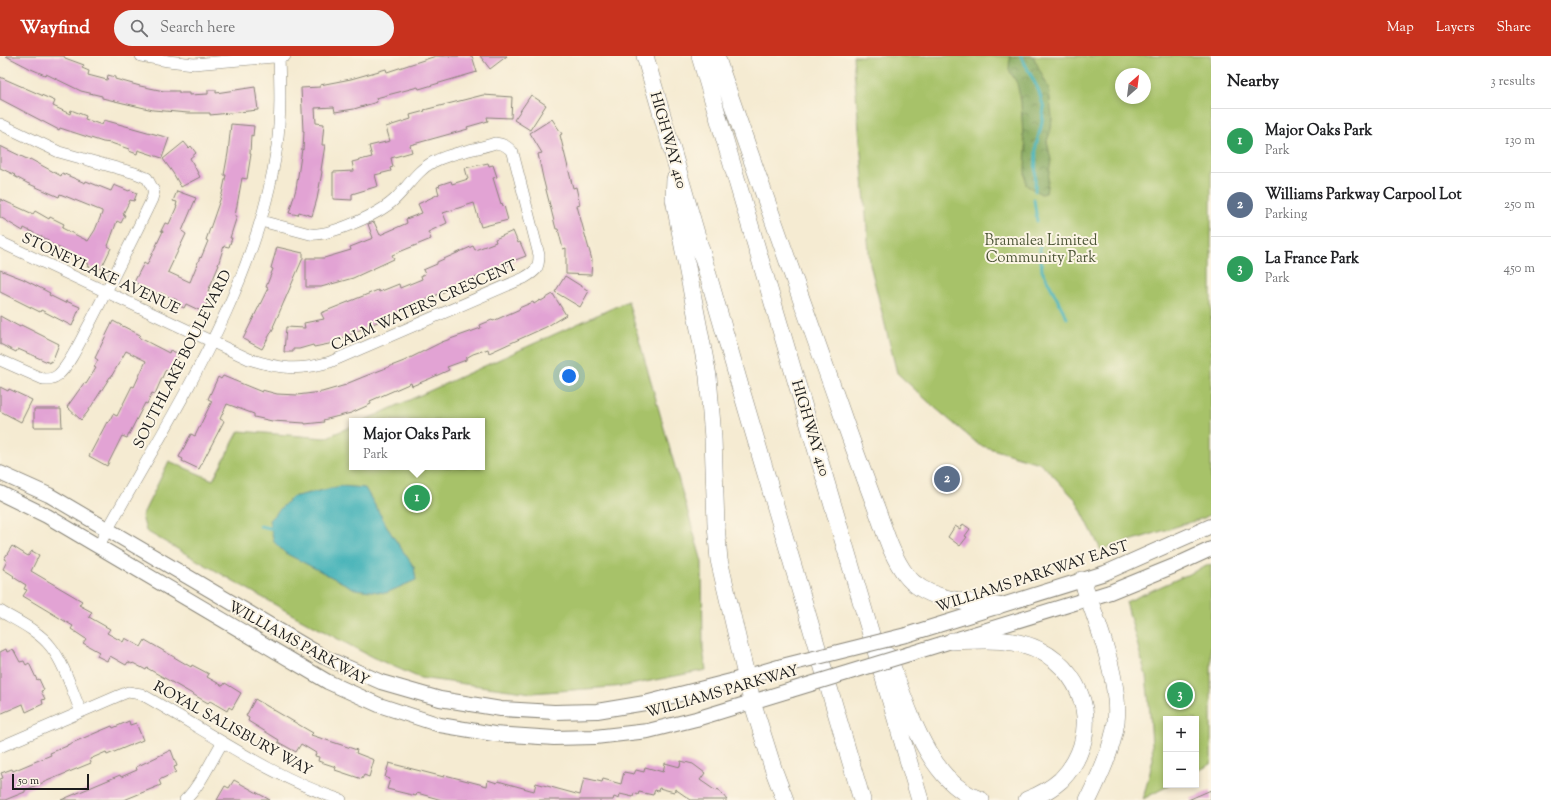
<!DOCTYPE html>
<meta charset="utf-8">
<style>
body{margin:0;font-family:"Sorts Mill Goudy",serif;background:#f2f2f2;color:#202124}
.controls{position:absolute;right:12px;bottom:12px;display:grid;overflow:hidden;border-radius:0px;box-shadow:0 2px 6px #0003}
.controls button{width:36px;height:36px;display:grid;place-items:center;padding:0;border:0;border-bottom:1px solid #e0e0e0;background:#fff;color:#202124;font:20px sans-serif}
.compass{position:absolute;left:1115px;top:12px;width:36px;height:36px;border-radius:50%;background:#fff;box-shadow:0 2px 6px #0003;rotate:28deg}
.scale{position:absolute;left:12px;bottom:10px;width:77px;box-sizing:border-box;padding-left:4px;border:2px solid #1c1c1c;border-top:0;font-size:11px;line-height:14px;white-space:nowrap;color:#1c1c1c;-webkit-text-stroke:3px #fcf5e5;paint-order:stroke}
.you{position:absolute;left:569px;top:320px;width:14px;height:14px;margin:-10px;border:3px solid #fff;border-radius:50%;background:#1a73e8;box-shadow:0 0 0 6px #1a73e833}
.badge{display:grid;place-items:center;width:26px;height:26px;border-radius:50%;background:#c8321e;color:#fff;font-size:13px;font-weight:700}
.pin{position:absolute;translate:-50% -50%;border:2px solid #fff;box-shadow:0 1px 4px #0006}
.popup{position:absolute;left:349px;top:362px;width:136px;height:52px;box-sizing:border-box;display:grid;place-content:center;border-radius:0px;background:#fff;filter:drop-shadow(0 1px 3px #0005);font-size:13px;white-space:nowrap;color:#757577}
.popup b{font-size:15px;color:#202124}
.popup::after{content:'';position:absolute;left:50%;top:100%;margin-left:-8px;border:8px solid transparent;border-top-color:#fff}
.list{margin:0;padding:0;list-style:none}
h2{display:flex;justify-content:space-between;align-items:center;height:52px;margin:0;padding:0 16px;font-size:17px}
h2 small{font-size:13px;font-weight:400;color:#757577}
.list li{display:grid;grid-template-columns:26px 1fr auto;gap:12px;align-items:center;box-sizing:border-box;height:64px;padding:0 16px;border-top:1px solid #e0e0e0}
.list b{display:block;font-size:15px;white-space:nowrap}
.list p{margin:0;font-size:13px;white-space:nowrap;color:#757577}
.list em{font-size:13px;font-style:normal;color:#757577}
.icon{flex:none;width:22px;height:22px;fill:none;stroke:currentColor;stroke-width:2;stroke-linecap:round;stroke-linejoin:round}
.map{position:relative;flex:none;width:1211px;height:744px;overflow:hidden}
header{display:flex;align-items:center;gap:24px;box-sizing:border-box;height:56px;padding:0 20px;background:#c8321e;color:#fff}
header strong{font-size:19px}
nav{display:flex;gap:22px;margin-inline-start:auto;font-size:14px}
.search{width:280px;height:36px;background:#f2f2f2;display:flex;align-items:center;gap:10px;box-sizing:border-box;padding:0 14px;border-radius:22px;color:#757577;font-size:15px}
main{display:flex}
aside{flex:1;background:#fff}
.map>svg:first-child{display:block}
</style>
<header>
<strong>Wayfind</strong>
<div class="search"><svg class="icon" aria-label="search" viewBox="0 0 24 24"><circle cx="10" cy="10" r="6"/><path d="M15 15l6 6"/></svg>Search here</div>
<nav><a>Map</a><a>Layers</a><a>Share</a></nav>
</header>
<main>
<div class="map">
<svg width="1211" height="744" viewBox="0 0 1211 744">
<defs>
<pattern id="forest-crowns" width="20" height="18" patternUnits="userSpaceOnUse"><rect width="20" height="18" fill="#85a85d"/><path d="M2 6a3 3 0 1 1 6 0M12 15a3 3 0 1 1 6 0" fill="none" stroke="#6c884c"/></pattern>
</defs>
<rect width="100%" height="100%" fill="#fcf5e5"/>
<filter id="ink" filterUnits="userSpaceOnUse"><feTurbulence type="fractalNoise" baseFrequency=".025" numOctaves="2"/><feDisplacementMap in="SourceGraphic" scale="8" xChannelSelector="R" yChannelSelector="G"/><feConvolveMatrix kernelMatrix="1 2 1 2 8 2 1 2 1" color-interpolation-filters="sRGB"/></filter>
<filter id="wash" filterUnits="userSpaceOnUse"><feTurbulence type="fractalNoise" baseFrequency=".012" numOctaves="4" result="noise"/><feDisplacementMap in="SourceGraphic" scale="16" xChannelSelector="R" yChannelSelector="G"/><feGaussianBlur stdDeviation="0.9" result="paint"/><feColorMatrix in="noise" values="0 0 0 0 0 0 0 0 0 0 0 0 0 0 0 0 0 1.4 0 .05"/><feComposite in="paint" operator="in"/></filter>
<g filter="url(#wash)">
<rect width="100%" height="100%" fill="#f5ebd2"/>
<path fill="#a7c269" stroke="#626f42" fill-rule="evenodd" d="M853,0H1211V458L1204,462L1101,494L1076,444L1042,408L979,389L933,350L897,317L870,208ZM1121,18H1145V42H1121Z
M628,245L702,506L703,593L706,614L625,630L532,637L420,622L372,601L295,560L146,475L142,460L169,405L213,424L239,375L325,382L352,370V411H482V365H363Z
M1211,508V708L1196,716V663H1166V729H1170L1143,743L1153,703L1150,658L1146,620L1126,546Z"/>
<path fill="url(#forest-crowns)" stroke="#50623c" d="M1010,0H1033L1049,33L1052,62L1051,73L1047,85L1051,104L1046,137L1041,138L1026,129L1025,114L1026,91L1023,80L1021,46L1017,27L1009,14Z"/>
<path fill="#40b1b7" stroke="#2e666a" d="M341,430L365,432L392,479L414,511L416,524L386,537L355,533L285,497L274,486L269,464L292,441Z"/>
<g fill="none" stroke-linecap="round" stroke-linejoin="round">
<path stroke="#40b1b7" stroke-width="3" d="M1021,0L1038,33L1044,52L1041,71L1036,89L1035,135
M1034,143L1037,165
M1039,184L1042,214L1067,262
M260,470L274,473"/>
</g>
<g id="blocks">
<path fill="#e2a3d4" d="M6,0H64L65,2L84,9L82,12L89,15L88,19L107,24L108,19L115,21V23L140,30L164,35H179V37H189V39L208,38V34H216V37L255,31L258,54L210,59V57H188L153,54L102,42V40L81,35L46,18L45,19L31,13Z
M436,0H472L477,16L419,33L418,31L376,42L377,46L354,53L335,56L334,51L315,52L316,67L324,68L322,89H325L321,114L322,116L317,143L312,160L299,156L298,159L289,157L296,133L302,93L303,94L304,75H303L301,32L320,31V29L351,23L386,13L387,16Z
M480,0H507L490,13Z
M0,21L55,45L53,50L70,58L71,54L86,60L85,63L102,69L104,64L169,82L162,102L138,94L137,98L129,95V93L111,87L103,86L60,72L59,74L0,43Z
M483,39L512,41L511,62L487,61L488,65L467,71L468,73L410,89L412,96L391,102L393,111L390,112L391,115L375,119L378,130L352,138V144L333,143V116L354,115L352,106L372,101L369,90L390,85L386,71L411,63L410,59L425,55L424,54Z
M531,39L546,49L530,74L514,64Z
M552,63L562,78L560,79L573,132L576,131L580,149L577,150L592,204L591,219L566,218V192L563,193L558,173H556L543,122L538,98L542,97L530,77Z
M231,68L254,70L253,80L251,79L250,98H251L247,123L242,122L235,160H237L230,182H232L229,191L224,190L218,209H219L208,235L212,237L203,256L186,248L184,252L176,248L177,244L160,237L159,239L134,226L144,207L147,209L163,175H161L165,167L169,168L177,150H176L177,146L173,145L177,135L196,142L182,175L186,178L168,216L190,226L200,201L201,202L208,185L206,184L222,138L226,119H224L228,97Z
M184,86L189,92L191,90L196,97L190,102L200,121L181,131L173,117L163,103Z
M0,90L29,104L30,103L61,120L62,117L85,127L86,125L111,135L114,129L129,135L130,134L137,137L134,145L130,144L123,158L125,159L121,167L117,165L108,190L111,192L101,213L98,212L97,215L88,210L89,208L80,204V202L47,186L48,184L24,172L23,175L0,161V143L33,158L35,155L49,163L50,161L64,168L62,172L88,185L95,174L102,157V155L60,138L59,141L27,127L14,120L15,119L0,112Z
M488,107L489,110L493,109L497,121L493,122L501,148L502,147L503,150H504L508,164L481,171L474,147L443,157L447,167L428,176L431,183L392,199L394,203L353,222L321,231H306V202H324L351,194L350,191L373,182L368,168L374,166L380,179L405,168L407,167L406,163L422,157L418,148L439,138L437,131L440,130L439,129L451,125L452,128L468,123L465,112Z
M513,175L518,187L520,186L526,200L510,206L511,208L472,223L329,288L314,291L313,289L299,293H293V296H284L286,271L305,272L304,267L324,263L321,257L378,234L379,236L399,228L400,232L422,223L421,220L425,218L423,214L437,208V206L473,190L475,194L496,186L495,183Z
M277,191L303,197V202L273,271H274L262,293L243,283L268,232L266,231L273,213L271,212Z
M0,214L23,223L50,237L49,239L65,247L66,245L80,251L72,270L41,254L40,256L0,236Z
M565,220L589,235L580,251L555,236Z
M553,238L566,259L546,271L489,297L488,293L473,298L466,302V304L447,311L449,314L429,323L412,330L411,327L370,345L371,348L351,357L323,364L324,366L305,368V367L272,365L254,361V358L227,348L220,363L224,365L199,413L182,405L183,403L179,401L191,378L195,380L212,345L208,343L218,321L221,323L223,320L262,336V334L277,338L297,339L322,336L346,329V328L363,321L404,305L442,286L481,272L480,269L492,264L493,265L520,253L519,252L533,246L534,248L540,244L541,245Z
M0,260L20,271L21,269L59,288L52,306L50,305V307L18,293L16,296L0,288Z
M113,265L140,279L138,281L169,297L170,294L179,298L171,316L166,314L165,315L155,338L152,337L147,348L145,347L127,382L122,380L107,410L89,400L107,366L108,367L113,358L117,360L132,330L134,331L146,305L126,295L111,321H110L87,357L81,364L67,351L84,327L86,328L96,312L94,311L98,304L95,302Z
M0,331L8,335L9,333L32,344L21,366L0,355Z
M34,353H61L62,371H34Z
M963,468L970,473L965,480L967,481L960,490L948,481L955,470L960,473Z
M12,490L28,500L32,495L39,499L31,515L82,545L79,549L92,556L89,561L110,573L107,577L123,586L125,582L141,591L145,584L191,611L192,609L209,618L207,621L223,630L225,627L241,637L232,653L229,651L227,655L210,645L208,647L147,612L146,614L133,607L132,608L128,606L126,609L110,600L107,605L97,600L99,596L83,587L86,583L71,573L73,570L23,540L27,534L24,533L26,529L13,521L14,520L3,513L7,505L4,503Z
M6,593L7,596L13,593L20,606L24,605L26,609L29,607L37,624L39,623L44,634L41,635L45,643L42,644L43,648L26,656L23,648L0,658V596Z
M255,643L313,677L311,679L357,694L356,697L374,704L369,721L364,719L362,723L335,714L336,711L318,705L319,701L315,700L316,697L301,688L296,696L278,686L279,684L248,665L249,662L246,660Z
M129,665L130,669L136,667L143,684L107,699L106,696L90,703L91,707L25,734V736L5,744H0V723L3,722L1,717L12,713L13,715L51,699L50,697L67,690V689L112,670L113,672Z
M171,694L177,710L174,711L176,716L159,724L161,729L124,744H61L120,719L121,721L137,714L136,711Z
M681,705L693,708L705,717L700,724L716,735L718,733L727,744H691L675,733L674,736L659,732L658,735L655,734L653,739L639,736L638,739L634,737L633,741L620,738L619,743L614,741L613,744H442L417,737L416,740L387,733L390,723L385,721L389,707L444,721L445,719L487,730L488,724L497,727L498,725L534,735L536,727L580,739L584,722L602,726L603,723L621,728L624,716L634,718L636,714L644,716L645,711L663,716L665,707L680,711Z
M234,724L270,744H217L225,730L229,732Z
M1211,734V744H1188Z"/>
</g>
</g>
<g filter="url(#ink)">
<use href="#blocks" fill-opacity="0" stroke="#888477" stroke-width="1"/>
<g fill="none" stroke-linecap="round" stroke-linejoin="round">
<g stroke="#888477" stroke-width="12">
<path id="minor" d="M141,0L168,5L194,8L285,0
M0,68L59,96L135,117L147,122L154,135L152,143C132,185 111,226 90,267C82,281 70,309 58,319C53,323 49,323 43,323L0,304
M0,186L249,303C280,313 298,315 330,306L524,222C536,215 539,213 539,199L513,97C508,90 503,88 495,87C475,94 452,96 433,106C417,114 407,132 394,144C379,158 331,180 310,178L261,165
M98,491C167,364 257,236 277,90C281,60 280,30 279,0
M0,555C17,565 39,575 51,591C65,609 72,635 81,656
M0,691L118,640L128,636L141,638C206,674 271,721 341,744
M185,744C199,732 212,703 222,687"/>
</g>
<g stroke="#888477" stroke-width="16">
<path id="major" d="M0,417L49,439L324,601L381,626L440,643L501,653L554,656L597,655L645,647L731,625L782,610
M0,437L47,460L328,626L379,649L440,669L494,678L554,682L595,681L648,675L696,663L791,634
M906,579L1105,517L1211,470
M909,598L1110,536L1174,510L1211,493"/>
</g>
<g stroke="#888477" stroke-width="18">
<path id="highway" d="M645,0L740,330L862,744
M700,0L920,744
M716,0C757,120 800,239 842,358C853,390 865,422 877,454C885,476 892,501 906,519C926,545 967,546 997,550
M675,123L674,143L708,320L713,382L716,469L719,504L752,645L774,715L785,744
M1082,524C1096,562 1121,627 1116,666C1112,694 1100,719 1088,744
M952,585C981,584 1012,581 1039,594C1090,620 1101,683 1061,724C1051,733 1040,739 1027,744
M888,600C907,648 927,727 981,744"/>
</g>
<use href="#minor" stroke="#fff" stroke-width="11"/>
<use href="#major" stroke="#fff" stroke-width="14"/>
<use href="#highway" stroke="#fff" stroke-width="17"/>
<g stroke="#888477" stroke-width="16" stroke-linecap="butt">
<path id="major-bridge" d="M782,610L906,579
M791,634L909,598"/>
</g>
<use href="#major-bridge" stroke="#fff" stroke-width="14"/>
</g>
</g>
<g text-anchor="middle" stroke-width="4" stroke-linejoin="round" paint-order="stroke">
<g font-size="15" fill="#1c1c1c" stroke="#fcf5e5">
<text transform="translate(669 84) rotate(74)" y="5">HIGHWAY 410</text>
<text transform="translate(101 217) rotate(25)" y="5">STONEYLAKE AVENUE</text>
<text transform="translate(424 249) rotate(-24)" y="5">CALM WATERS CRESCENT</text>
<text transform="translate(182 303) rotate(-63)" y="5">SOUTHLAKE BOULEVARD</text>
<text transform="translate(811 372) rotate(73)" y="5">HIGHWAY 410</text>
<text transform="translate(1032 520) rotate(-18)" y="5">WILLIAMS PARKWAY EAST</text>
<text transform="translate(299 587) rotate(29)" y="5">WILLIAMS PARKWAY</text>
<text transform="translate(722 635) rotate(-16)" y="5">WILLIAMS PARKWAY</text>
<text transform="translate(233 672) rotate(29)" y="5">ROYAL SALISBURY WAY</text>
</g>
<g font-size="15" fill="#4d5637" stroke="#fcf5e5">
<text x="1041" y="189">Bramalea Limited<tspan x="1041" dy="17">Community Park</tspan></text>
</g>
</g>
</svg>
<div class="controls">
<button>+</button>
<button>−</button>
</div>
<svg class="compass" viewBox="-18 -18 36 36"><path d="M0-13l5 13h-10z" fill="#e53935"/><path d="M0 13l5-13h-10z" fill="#757577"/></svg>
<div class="scale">50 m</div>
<div class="you"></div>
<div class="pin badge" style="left:417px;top:442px;background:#2e9e5b">1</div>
<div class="popup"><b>Major Oaks Park</b>Park</div>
<div class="pin badge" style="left:947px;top:423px;background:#5c6f8a">2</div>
<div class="pin badge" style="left:1180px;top:639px;background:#2e9e5b">3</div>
</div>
<aside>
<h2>Nearby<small>3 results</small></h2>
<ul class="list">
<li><span class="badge" style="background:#2e9e5b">1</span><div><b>Major Oaks Park</b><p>Park</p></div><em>130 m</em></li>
<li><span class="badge" style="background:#5c6f8a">2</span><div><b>Williams Parkway Carpool Lot</b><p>Parking</p></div><em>250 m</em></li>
<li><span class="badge" style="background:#2e9e5b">3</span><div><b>La France Park</b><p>Park</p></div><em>450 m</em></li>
</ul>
</aside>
</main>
